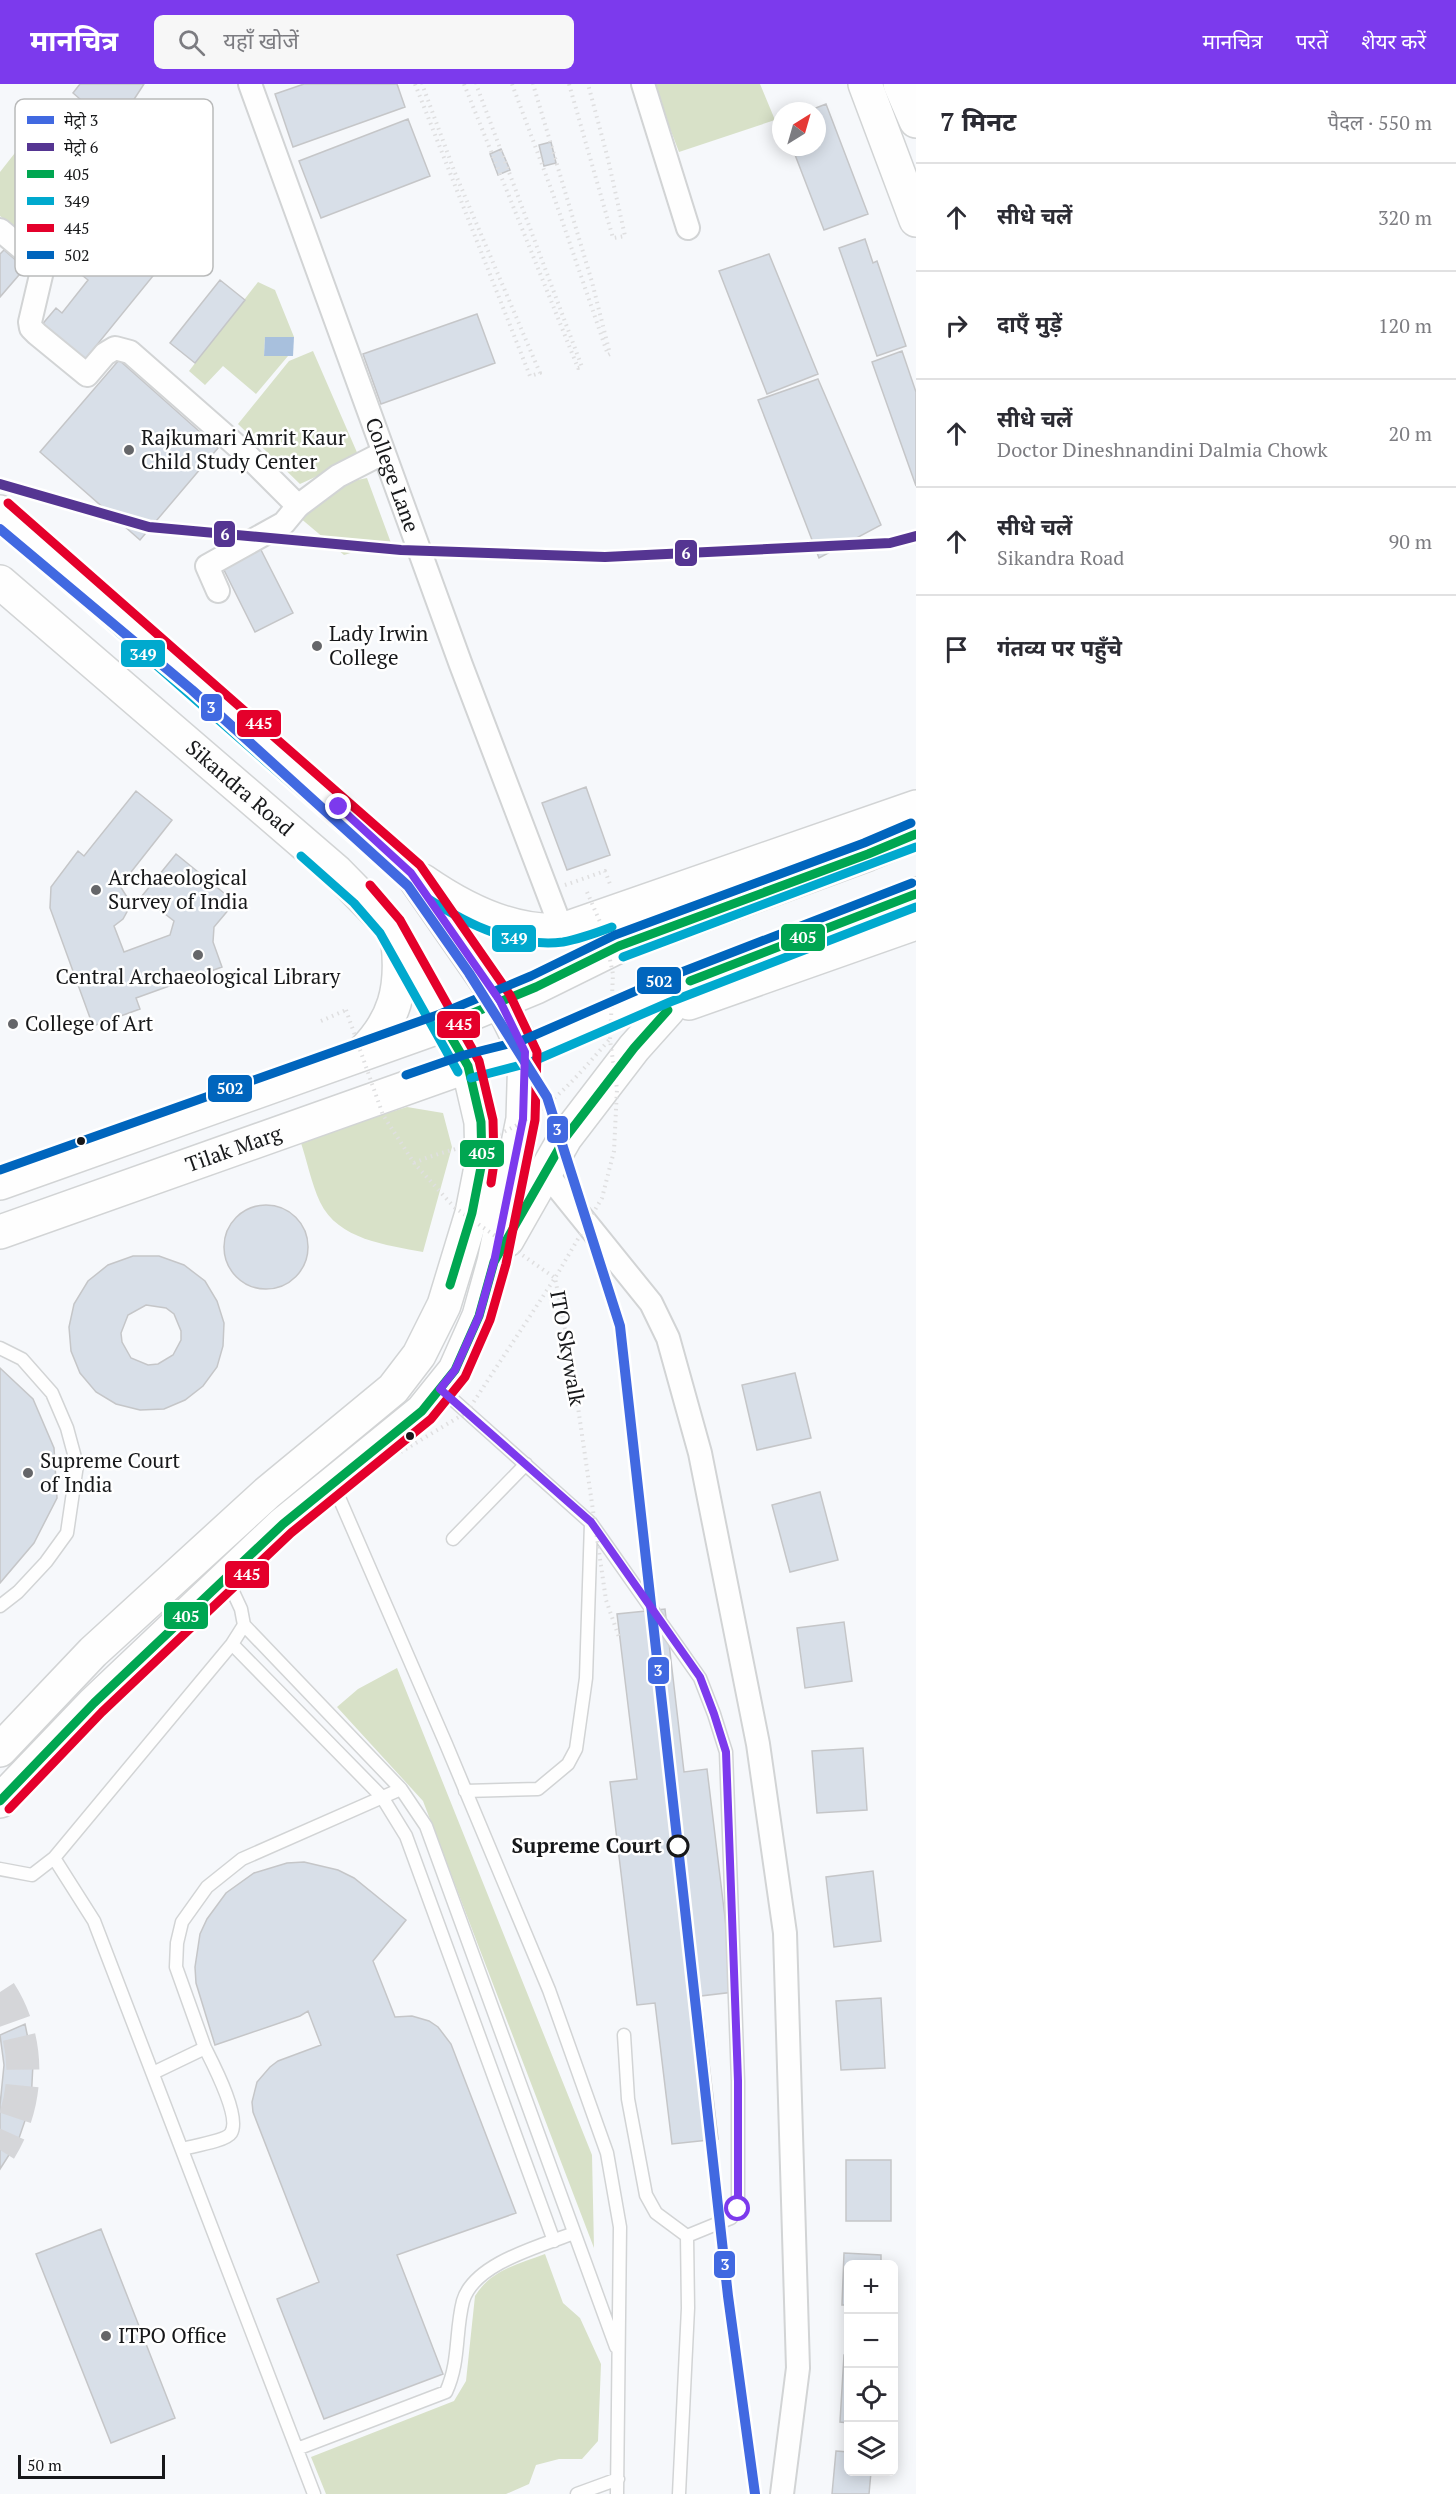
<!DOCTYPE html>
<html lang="hi">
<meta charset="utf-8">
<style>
body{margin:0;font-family:"PT Serif","Noto Sans Devanagari",serif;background:#f7f7f7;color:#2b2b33}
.controls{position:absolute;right:18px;bottom:18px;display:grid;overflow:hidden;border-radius:9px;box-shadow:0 3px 15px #0003}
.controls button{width:54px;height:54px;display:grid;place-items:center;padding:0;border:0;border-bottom:2px solid #e1e1e2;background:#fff;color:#2b2b33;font:30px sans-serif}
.compass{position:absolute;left:772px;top:18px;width:54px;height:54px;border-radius:50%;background:#fff;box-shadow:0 3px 15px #0003;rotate:37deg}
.scale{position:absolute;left:18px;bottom:15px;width:147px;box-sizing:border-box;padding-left:6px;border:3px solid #17181a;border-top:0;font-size:16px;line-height:21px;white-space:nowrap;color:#17181a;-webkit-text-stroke:4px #fff;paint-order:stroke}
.stop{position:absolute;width:18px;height:18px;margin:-14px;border:4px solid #7c3aed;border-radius:50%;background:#fff}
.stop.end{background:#7c3aed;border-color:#fff;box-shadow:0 2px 6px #0008}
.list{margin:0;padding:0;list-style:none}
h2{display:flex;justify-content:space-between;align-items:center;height:78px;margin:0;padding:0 24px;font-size:26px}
h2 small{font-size:20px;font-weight:400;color:#7c7c81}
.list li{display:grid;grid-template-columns:39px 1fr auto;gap:18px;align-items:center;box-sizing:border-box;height:108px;padding:0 24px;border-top:2px solid #e1e1e2}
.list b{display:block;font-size:22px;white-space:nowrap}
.list p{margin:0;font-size:20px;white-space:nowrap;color:#7c7c81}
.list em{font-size:20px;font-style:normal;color:#7c7c81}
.icon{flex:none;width:33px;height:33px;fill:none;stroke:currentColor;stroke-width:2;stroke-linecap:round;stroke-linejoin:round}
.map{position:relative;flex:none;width:916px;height:2410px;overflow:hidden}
header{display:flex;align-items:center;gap:36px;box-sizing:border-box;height:84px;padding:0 30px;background:#7c3aed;color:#fff}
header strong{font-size:28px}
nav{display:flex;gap:33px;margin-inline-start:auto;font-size:21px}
.search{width:420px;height:54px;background:#f7f7f7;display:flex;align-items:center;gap:15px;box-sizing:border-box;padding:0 21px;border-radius:9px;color:#7c7c81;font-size:22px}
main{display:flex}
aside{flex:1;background:#fff}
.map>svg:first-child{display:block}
</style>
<header>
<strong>मानचित्र</strong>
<div class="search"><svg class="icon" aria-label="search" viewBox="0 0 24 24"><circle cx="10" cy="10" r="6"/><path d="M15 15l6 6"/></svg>यहाँ खोजें</div>
<nav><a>मानचित्र</a><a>परतें</a><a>शेयर करें</a></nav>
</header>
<main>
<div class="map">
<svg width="916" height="2410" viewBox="0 0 916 2410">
<rect width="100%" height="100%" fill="#f6f8fb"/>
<path fill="#d8e1c8" d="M653,0H760L775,36L679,68Z
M47,28L114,82L44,168L0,132V88Z
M258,198L275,206L294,253H265L264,272H288L256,310L223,282L205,301L189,287Z
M313,267L359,373L300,400L238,340L289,277Z
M367,394L391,459L385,472L357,467L344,471L299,433L343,399Z
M407,1023L443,1029L452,1063L423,1168C387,1161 338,1156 320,1118C311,1099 307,1076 300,1056Z
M397,1584L592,2071L594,2164L423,1717L337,1623L358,1605Z
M545,2170L563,2219L580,2234L601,2280L598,2357L582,2375H559L536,2381L529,2400L506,2410H326L311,2373L454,2317L466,2297L475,2212C491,2186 518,2180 545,2170Z"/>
<path fill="#a8c0dd" d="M265,253H294L293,272H264Z"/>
<path fill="#d8dfe8" stroke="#c5c6c8" stroke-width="1.5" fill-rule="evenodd" d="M80,0H144L133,17L146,29L136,41L122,30L115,40L102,31L93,39L81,31L88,22L73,9Z
M304,0H397L405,23L293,63L275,10Z
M826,20L868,130L824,146L792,63H817V27H808Z
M408,35L430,92L321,134L299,77Z
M551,58L556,79L544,82L539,61Z
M501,65L510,86L498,91L490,70Z
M148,100L196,139L83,278L40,243L56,224L62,229L88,196L51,166L66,147L93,169L111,147L86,127L98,112L122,131Z
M865,155L873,179L877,177L906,262L877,272L839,164Z
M4,166L25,184L0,213V170Z
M769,170L818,290L767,310L719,187Z
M220,196L245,216L195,279L170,259Z
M477,230L495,279L381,320L363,270Z
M902,267L916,308V402L872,278Z
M119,276L218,364L140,456L40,368Z
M818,295L881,441L819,474L758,316Z
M259,462L293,529L255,548L221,480Z
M586,703L610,771L567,786L542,719Z
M136,707L172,736L120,802L127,813L129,824L123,835L114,842L124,868L170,851L174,837L142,812L176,770L235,818L214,843L213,858L222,883L136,914L140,925L93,942L50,824L51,803L78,767L84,772Z
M224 1163a42 42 0 1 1 84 0a42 42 0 1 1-84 0Z
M133,1172H159L184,1181L205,1197L217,1217L224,1239L223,1262L217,1283L203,1302L185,1316L164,1325L140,1326L116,1320L96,1308L80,1289L71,1267L69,1243L74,1220L88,1197L108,1181ZM146,1221L166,1224L174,1230L181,1247V1256L173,1271L158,1280L148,1281L131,1274L122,1258L121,1249L128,1231Z
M0,1284L33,1315L54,1364L57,1414L34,1459L0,1499Z
M795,1289L811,1354L757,1366L742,1301Z
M820,1408L838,1476L790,1488L772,1421Z
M665,1525L684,1688L707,1685L734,1908L701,1912L718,2055L672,2060L655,1919L637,1921L610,1698L637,1695L617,1530Z
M844,1538L852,1597L805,1604L797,1544Z
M863,1664L867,1726L817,1729L812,1667Z
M304,1778L338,1786L354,1794L406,1836L373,1877L395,1933L412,1932L429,1937L438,1943L451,1960L516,2129L397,2171L443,2290L324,2335L277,2215L319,2198L253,2028L252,2018L257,1998L270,1983L278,1977L321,1961L308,1927L300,1932L215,1961L196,1899L195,1883L200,1850L207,1835L226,1809L254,1789L287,1779Z
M873,1787L881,1857L834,1863L826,1793Z
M881,1914L885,1984L841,1986L836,1917Z
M25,1940L33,1979L31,2019L18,2057L0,2085V2021L4,1981L0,1951Z
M846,2076H891V2137H846Z
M101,2145L175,2334L111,2359L36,2170Z
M844,2169L881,2171V2180H848V2221H842Z
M844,2271H848V2339L840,2338Z
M836,2367L848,2368V2388H871L869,2410H832Z"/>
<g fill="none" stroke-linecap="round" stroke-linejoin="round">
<path stroke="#d5d6d9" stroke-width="33" stroke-dasharray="33 16" stroke-linecap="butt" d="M0,1908C31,1956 30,2018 0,2066"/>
<g stroke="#d2d4d5" stroke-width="15">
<path id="service" d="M0,1264L22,1275L52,1309L67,1344L77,1381L67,1449L46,1478L18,1508L0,1522
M441,1305L591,1439L700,1594L714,1630L726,1668L738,1997V2125L731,2134L687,2152
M334,1402L446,1660L549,1906L607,2069L620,2143L617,2410
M453,1455L526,1380
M244,1541L401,1705L426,1742L616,2263
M232,1560L382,1713L406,1752L554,2157
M465,1707L538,1705L568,1680L576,1665L586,1594L591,1439
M54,1774L94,1837L314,2410
M0,1785L32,1791L54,1774L232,1560L244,1541L241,1525L227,1495
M624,1951L628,2015L646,2111L656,2129L687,2152
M205,1964L176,1883L177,1859L182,1838L207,1803L242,1775L401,1705
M153,1989L205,1964C213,1980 241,2033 231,2049C226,2057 193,2062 182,2065
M297,2365L446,2308C460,2278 455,2248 463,2217C474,2179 541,2162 574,2149
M577,2410L618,2395
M679,2410L688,2224L687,2152"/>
</g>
<g stroke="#d2d4d5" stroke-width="26">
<g id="minor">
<path id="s1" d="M250,0L461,581L562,846"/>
<path d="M643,0L688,144"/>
<path d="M0,146L36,176L42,187L30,238L31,244L37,250L87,291L105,270L115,264L130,268L245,369L298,422L338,392L383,369"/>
<path d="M218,507L207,482L284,439L298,422"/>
<path d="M546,1089L651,1219L668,1254L700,1369L758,1660L785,1849L798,2284L782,2410"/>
</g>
</g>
<g stroke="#d2d4d5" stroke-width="36">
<g id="secondary">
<path d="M865,0L916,136"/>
<path d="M900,0L916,37"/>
<path d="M0,428L411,789L500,917L525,968L523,1035L494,1178L479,1232L455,1286L422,1327L283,1440L94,1619L0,1717"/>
<path id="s2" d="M0,498L337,788L390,842L468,982L481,1038L482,1078L472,1129L444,1221L419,1271L393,1305L267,1409L93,1568L0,1666"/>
<path d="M423,797C462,824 512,850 562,846L916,723"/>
<path d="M689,919L916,839"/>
<path d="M362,969C395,937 403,904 398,859"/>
<path d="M0,1099L444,941L536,903L619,862L868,770L916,750"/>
<path id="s3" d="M0,1148L468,982L525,968L665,907L916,810"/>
<path d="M507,1156L565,1054L634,964L668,926"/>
</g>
</g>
<path stroke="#dfdfe0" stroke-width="4" stroke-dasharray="1.5 4.5" stroke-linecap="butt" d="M415,0L530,292L540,289L455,89L422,0
M464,0L578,284L582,283L476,0
M512,0L553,110L608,271L610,270L592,198L533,0
M569,0L613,154L625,152L608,75L588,0
M565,801L605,787L610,800L608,801
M321,937L346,926"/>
<use href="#service" stroke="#fefefe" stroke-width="12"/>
<use href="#minor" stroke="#fefefe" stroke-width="22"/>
<use href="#secondary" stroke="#fefefe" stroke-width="33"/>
<path stroke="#dfdfe0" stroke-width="4" stroke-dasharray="1.5 4.5" stroke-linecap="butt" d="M587,808L604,847L613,890L610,956L617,1005L614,1067L602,1114L555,1194L571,1275L606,1516L620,1556
M346,926L383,1031L414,1079L454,1123L555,1194L467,1328L401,1368
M414,1079C441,1067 470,1063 497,1051C547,1029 574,996 609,956"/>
<g stroke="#fff" stroke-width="14">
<path id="bus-1" d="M690,897L916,810
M444,941L468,982L481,1038L482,1078L472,1129L450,1201
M444,941L536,903L619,862L868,770L916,750
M0,1717L94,1619L283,1440L422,1327L455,1286L479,1232L494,1178L565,1054L634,964L668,926"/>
</g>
<g stroke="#fff" stroke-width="14">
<path id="bus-2" d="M0,444L403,798C449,830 505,865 563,858C580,855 596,849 612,843
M301,772L354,819L380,849L458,988
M623,873L916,763
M471,994L529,979L670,918L916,823"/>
</g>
<g stroke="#fff" stroke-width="14">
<path id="bus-3" d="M8,419L420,781L510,911L537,968L535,1036L506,1180L490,1236L465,1293L431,1335L291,1449L102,1628L9,1725
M370,801L400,836L479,977L493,1036L494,1079L491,1099"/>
</g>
<g stroke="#fff" stroke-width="14">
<path id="bus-4" d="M406,991L464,971L521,957L661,896L912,799
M0,1086L440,930L531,892L615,851L864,759L911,739"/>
</g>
<use href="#bus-1" stroke="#00a651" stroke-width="9"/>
<use href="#bus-2" stroke="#00a9ce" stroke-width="9"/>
<use href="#bus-3" stroke="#e4002b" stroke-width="9"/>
<use href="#bus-4" stroke="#0065bd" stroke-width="9"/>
<g stroke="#fff" stroke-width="15">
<path id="metro-1" d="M0,445L192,606L408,802L469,889L547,1013L620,1242L728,2212L755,2410"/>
</g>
<g stroke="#fff" stroke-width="15">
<path id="metro-2" d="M0,400L149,443L401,466L605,473L890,459L916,452"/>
</g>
<use href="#metro-1" stroke="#4169e1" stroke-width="10"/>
<use href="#metro-2" stroke="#553592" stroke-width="10"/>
</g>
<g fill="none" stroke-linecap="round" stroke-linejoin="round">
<path stroke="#7c3aed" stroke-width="8" d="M339,723L411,789L500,917L525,968L523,1035L494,1178L479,1232L455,1286L440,1305L591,1438L700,1593L714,1630L726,1668L738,1997V2125"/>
</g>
<g fill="#656669" stroke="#fff" stroke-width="2">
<circle cx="129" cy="366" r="6"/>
<circle cx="317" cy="562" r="6"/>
<circle cx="96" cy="806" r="6"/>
<circle cx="198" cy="871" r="6"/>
<circle cx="13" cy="940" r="6"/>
<circle cx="28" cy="1389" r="6"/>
<circle cx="106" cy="2252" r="6"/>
</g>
<g fill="#17181a" stroke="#fff" stroke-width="2">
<circle cx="81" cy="1057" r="5"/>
<circle cx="410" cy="1352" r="5"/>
</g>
<circle fill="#fff" stroke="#17181a" stroke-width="3" cx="678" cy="1762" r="10"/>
<g text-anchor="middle" stroke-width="5" stroke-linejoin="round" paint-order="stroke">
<g font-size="21" fill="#17181a" stroke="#fff" text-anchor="start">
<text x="141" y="361">Rajkumari Amrit Kaur<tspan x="141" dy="24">Child Study Center</tspan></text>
<text x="329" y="557">Lady Irwin<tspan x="329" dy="24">College</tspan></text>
<text x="108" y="801">Archaeological<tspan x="108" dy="24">Survey of India</tspan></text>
<text x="198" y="900" text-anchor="middle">Central Archaeological Library</text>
<text x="25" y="947">College of Art</text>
<text x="40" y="1384">Supreme Court<tspan x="40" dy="24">of India</tspan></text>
<text x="118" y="2259">ITPO Office</text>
</g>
<g font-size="21" fill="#17181a" stroke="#fff">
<text dy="7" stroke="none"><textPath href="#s1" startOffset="416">College Lane</textPath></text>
<text dy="7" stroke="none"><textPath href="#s2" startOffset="316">Sikandra Road</textPath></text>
<text dy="7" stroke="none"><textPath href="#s3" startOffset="248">Tilak Marg</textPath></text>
<text transform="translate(567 1264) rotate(80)" y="7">ITO Skywalk</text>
</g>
<g font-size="21" font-weight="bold" fill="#17181a" stroke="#fff" text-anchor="end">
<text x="662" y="1769">Supreme Court</text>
</g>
</g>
<rect x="15" y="15" width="198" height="177" rx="9" fill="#fff" stroke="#b9baba" stroke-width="1.5"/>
<rect x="27" y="32" width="27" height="8" fill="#4169e1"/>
<rect x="27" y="59" width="27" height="8" fill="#553592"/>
<rect x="27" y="86" width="27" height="8" fill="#00a651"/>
<rect x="27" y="113" width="27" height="8" fill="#00a9ce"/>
<rect x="27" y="140" width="27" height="8" fill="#e4002b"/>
<rect x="27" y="167" width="27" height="8" fill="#0065bd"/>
<g font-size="16" fill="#17181a">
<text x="64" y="42">मेट्रो 3</text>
<text x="64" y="69">मेट्रो 6</text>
<text x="64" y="96">405</text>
<text x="64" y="123">349</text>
<text x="64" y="150">445</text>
<text x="64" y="177">502</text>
</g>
<g stroke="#fff" stroke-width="2">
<rect x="213" y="436" width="23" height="28" rx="6" fill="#553592"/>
<rect x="674" y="455" width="24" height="28" rx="6" fill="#553592"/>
<rect x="120" y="555" width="46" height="29" rx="6" fill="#00a9ce"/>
<rect x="200" y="609" width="23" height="29" rx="6" fill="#4169e1"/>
<rect x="236" y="625" width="46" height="29" rx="6" fill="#e4002b"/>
<rect x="780" y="839" width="46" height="29" rx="6" fill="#00a651"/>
<rect x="491" y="840" width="46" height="29" rx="6" fill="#00a9ce"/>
<rect x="636" y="882" width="46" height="29" rx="6" fill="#0065bd"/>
<rect x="436" y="926" width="45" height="29" rx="6" fill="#e4002b"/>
<rect x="207" y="990" width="46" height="29" rx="6" fill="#0065bd"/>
<rect x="546" y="1031" width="23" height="29" rx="6" fill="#4169e1"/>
<rect x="459" y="1055" width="46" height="29" rx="6" fill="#00a651"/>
<rect x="224" y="1476" width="46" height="29" rx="6" fill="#e4002b"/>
<rect x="163" y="1517" width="46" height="29" rx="6" fill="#00a651"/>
<rect x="647" y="1572" width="23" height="29" rx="6" fill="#4169e1"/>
<rect x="713" y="2166" width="23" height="29" rx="6" fill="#4169e1"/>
</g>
<g font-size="16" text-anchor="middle" font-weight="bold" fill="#fff">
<text x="225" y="456">6</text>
<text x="686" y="475">6</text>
<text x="143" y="576">349</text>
<text x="211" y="629">3</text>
<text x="259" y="645">445</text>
<text x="803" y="859">405</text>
<text x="514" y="860">349</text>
<text x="659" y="903">502</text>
<text x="459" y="946">445</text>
<text x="230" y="1010">502</text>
<text x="557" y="1051">3</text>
<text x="482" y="1075">405</text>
<text x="247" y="1496">445</text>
<text x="186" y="1538">405</text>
<text x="658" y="1592">3</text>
<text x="725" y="2186">3</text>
</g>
</svg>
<div class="controls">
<button>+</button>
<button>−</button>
<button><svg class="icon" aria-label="locate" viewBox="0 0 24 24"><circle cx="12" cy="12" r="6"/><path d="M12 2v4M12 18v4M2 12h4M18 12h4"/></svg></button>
<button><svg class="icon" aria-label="layers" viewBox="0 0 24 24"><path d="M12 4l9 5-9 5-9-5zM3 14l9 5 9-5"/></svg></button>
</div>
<svg class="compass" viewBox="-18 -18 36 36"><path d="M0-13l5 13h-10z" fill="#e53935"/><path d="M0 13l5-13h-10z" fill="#7c7c81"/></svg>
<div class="scale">50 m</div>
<div class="stop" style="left:738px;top:2125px"></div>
<div class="stop end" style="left:339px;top:723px"></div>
</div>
<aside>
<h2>7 मिनट<small>पैदल · 550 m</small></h2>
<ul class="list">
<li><svg class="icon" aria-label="ahead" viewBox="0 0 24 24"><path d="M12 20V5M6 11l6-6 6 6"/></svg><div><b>सीधे चलें</b></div><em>320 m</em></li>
<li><svg class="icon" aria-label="right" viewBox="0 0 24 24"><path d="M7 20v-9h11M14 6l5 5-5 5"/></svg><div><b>दाएँ मुड़ें</b></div><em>120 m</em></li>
<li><svg class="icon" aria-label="ahead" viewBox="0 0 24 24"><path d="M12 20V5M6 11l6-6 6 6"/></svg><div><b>सीधे चलें</b><p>Doctor Dineshnandini Dalmia Chowk</p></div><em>20 m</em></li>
<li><svg class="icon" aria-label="ahead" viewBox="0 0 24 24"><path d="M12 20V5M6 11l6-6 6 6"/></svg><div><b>सीधे चलें</b><p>Sikandra Road</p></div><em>90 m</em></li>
<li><svg class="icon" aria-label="arrive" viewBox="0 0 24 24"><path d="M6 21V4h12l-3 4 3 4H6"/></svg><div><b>गंतव्य पर पहुँचे</b></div></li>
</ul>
</aside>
</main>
